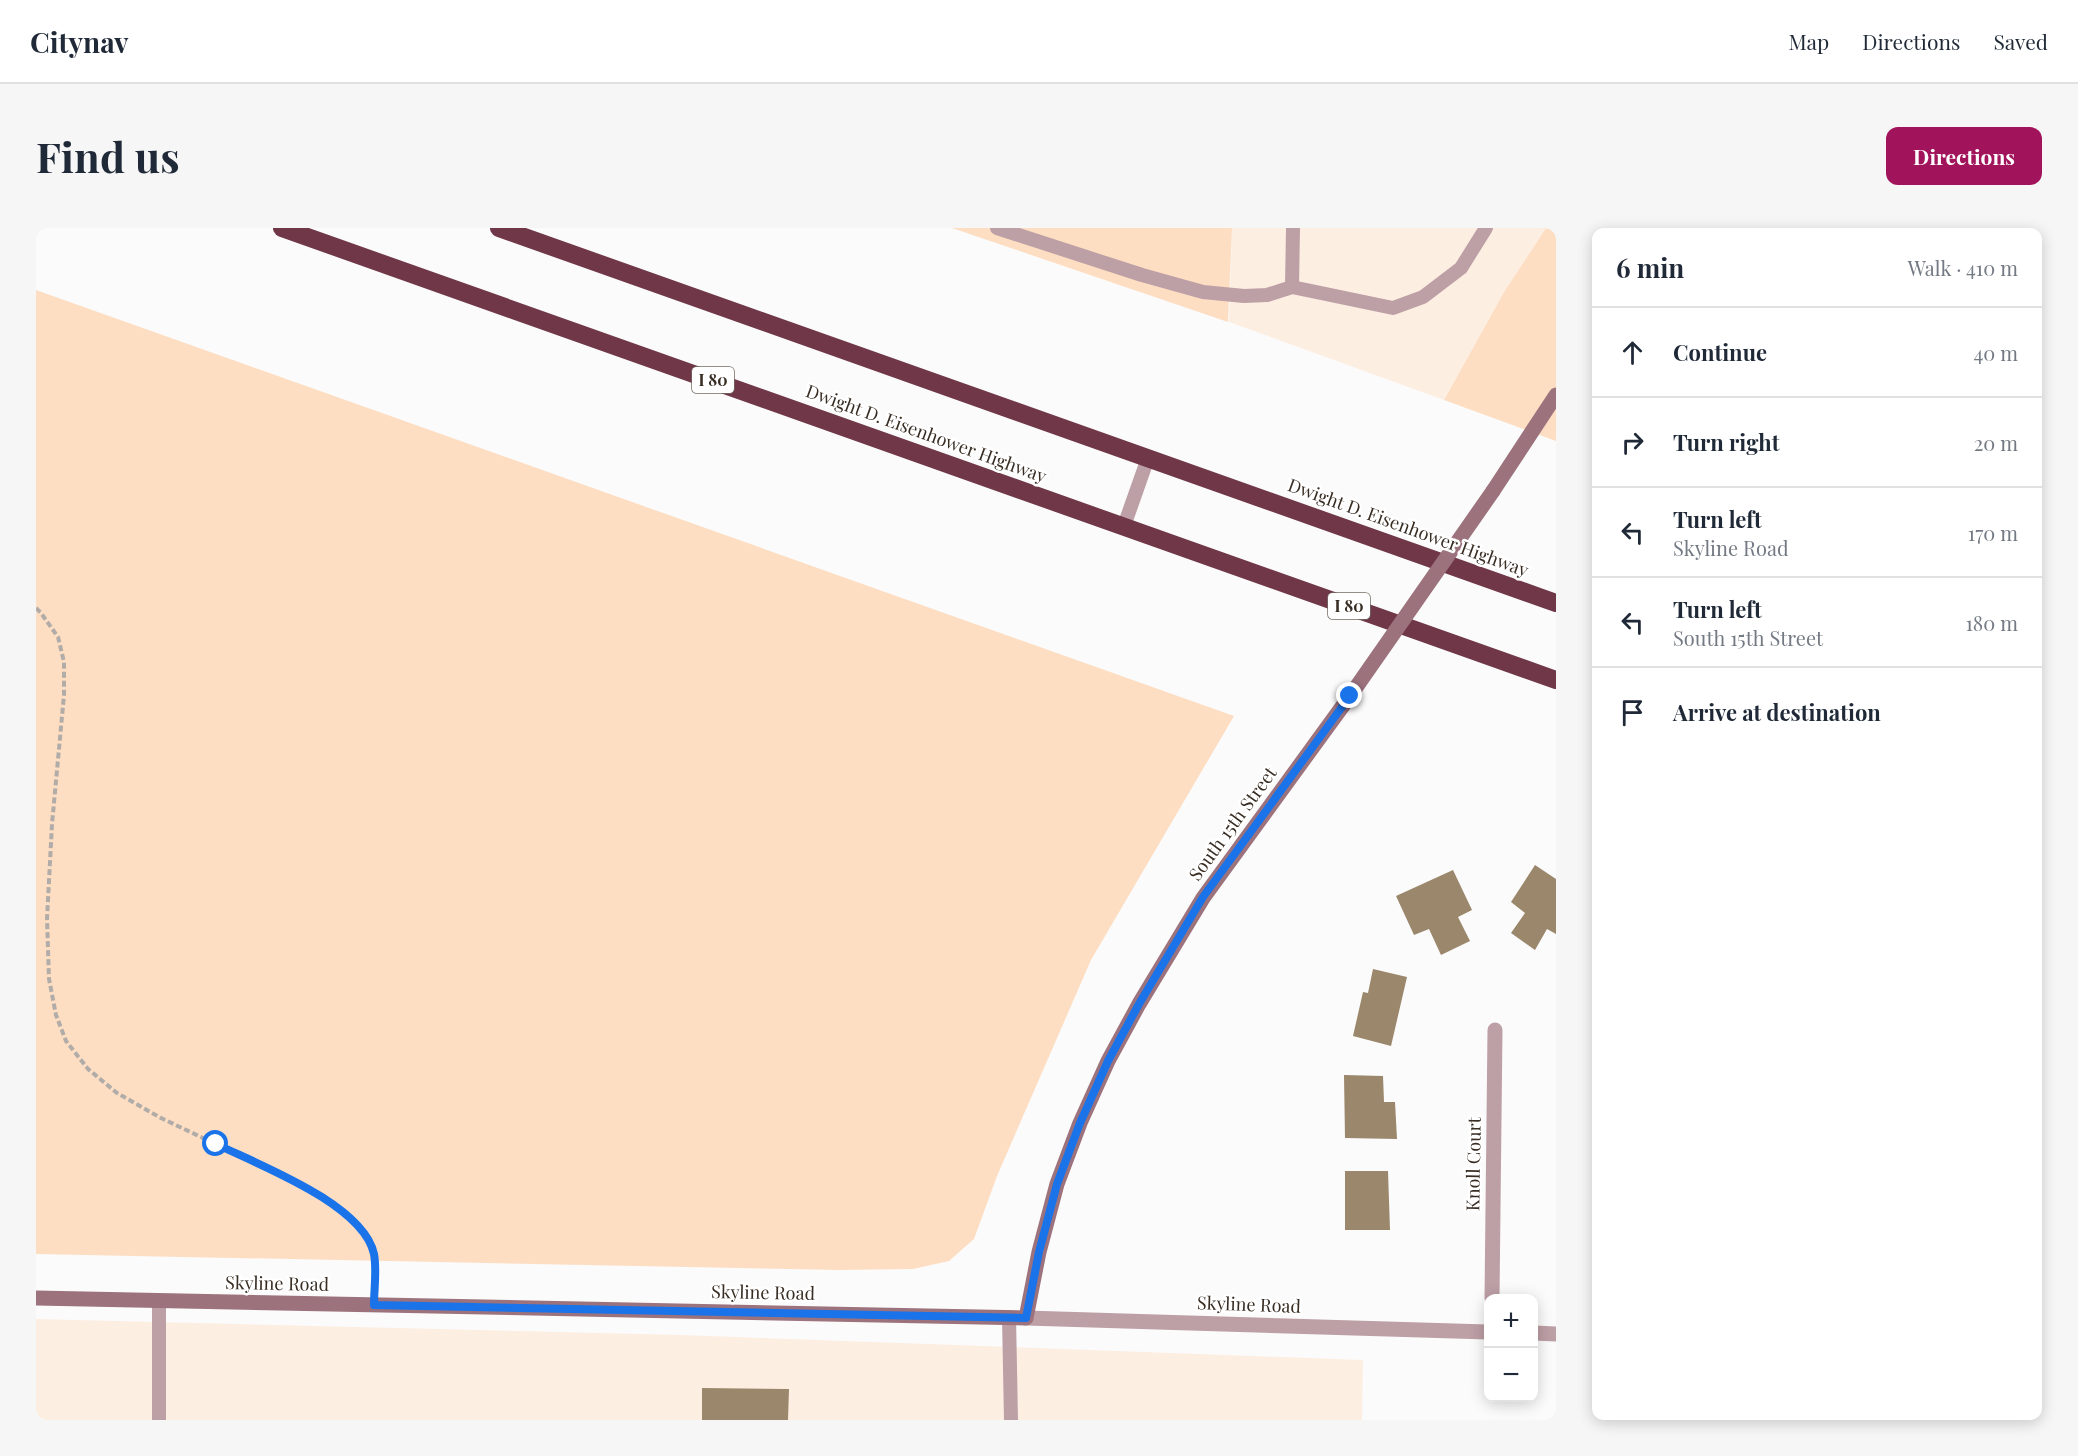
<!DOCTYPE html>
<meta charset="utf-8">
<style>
body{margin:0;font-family:"Playfair Display",serif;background:#f6f6f7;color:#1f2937}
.controls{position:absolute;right:18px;bottom:18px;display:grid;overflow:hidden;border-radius:12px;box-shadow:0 3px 15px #0003}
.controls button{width:54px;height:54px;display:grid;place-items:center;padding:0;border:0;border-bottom:2px solid #e0e1e3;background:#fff;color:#1f2937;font:30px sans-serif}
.stop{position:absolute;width:18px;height:18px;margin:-14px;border:4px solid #1a73e8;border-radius:50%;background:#fff}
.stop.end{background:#1a73e8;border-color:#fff;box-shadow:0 2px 6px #0008}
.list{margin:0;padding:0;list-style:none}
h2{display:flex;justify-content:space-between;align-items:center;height:78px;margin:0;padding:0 24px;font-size:26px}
h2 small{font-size:20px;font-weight:400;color:#747a83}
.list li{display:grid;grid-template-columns:39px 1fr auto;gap:18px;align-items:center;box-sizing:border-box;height:90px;padding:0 24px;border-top:2px solid #e0e1e3}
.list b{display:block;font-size:22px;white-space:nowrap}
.list p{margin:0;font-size:20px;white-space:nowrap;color:#747a83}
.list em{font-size:20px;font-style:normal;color:#747a83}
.icon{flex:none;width:33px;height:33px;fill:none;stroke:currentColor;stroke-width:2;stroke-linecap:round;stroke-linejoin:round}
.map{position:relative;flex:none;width:1520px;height:1192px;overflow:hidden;border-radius:12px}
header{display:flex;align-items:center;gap:36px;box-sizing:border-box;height:84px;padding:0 30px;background:#fff;border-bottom:2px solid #e0e1e3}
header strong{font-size:28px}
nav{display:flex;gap:33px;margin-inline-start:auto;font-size:21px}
.intro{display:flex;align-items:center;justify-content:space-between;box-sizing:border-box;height:144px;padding:0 36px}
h1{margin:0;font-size:42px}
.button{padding:15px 27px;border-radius:12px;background:#a1135a;color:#fff;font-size:21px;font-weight:700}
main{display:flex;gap:36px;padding:0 36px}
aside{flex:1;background:#fff;border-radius:12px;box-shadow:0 3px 15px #0003}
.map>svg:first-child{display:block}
</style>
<header>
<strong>Citynav</strong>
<nav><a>Map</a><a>Directions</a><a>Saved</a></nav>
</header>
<div class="intro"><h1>Find us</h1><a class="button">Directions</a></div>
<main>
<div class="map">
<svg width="1520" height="1192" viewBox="0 0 1520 1192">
<rect width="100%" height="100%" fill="#fbfbfb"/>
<path fill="#fdeee2" d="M1196,0H1510L1468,64L1408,172L1193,94Z
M0,1091L645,1107L1327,1132L1326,1192H0Z"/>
<path fill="#fddec3" d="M916,0H1196L1192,94Z
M1510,0H1520V213L1408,172L1468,64Z
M0,62L1198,488L1055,732L961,948L938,1011L913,1033L877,1041L804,1042L0,1026Z"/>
<path fill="#9b876b" d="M1499,637L1520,651V706L1511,701L1499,722L1475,705L1489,685L1475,674Z
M1417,642L1436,682L1422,689L1434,713L1405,727L1393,701L1378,707L1360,668Z
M1337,741L1371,749L1355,818L1317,808L1327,764L1332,765Z
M1308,847L1347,848L1348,874H1359L1361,911L1309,910Z
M1309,943H1352L1354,1002H1309Z
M666,1160L753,1161L752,1192H666Z"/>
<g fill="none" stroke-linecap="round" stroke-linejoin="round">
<path stroke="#b1aca8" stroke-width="4" stroke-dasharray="6 3" stroke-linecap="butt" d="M0,380L5,385L22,409L28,434V467L16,596L11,691L13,751L20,787L30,813L52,841L81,865L125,890L274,961L307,983L329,1006L338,1027V1058"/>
<path stroke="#bd9fa6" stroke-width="14" d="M961,0L1106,47L1167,64L1208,68L1231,67L1256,59
M1257,0L1256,59L1357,80L1387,69L1425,40L1450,0
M1088,298L1112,230
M123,1073V1192
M973,1089L975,1192"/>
<path stroke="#bd9fa6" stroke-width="15" d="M1456,1070L1459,802
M990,1090L1452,1104
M1498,1105L1520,1106"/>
<path stroke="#9c727d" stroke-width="15" d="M1457,263L1520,167
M0,1070L990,1090L1003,1024L1021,956L1044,895L1072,833L1103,776L1167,670L1314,468"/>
<path stroke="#6f3748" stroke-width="18" d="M246,0L1520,452
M463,0L1520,375"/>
<path stroke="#9c727d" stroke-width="15" d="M1314,468L1457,263"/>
</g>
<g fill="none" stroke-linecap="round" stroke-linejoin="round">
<path stroke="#1a73e8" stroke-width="8" d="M180,916C223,937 327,976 338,1026C341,1042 338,1061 338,1077L990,1090L1003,1024L1021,956L1044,895L1072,833L1103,776L1167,669L1314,468"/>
</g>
<g text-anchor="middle" stroke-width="5" stroke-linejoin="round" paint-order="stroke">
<g fill="#fff" stroke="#746c65" stroke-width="1.5">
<rect x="656" y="139" width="42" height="26" rx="4.5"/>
<rect x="1292" y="365" width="42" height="26" rx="4.5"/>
</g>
<g font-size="16" font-weight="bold" fill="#382d23">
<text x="677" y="158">I 80</text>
<text x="1313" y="384">I 80</text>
</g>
<g font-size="18" fill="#382d23" stroke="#fff">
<text transform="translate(890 206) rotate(20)" y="6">Dwight D. Eisenhower Highway</text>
<text transform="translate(1372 300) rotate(20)" y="6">Dwight D. Eisenhower Highway</text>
<text transform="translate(1197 596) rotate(-54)" y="6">South 15th Street</text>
<text transform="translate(1438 936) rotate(-89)" y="6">Knoll Court</text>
<text transform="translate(241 1056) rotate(1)" y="6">Skyline Road</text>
<text transform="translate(727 1065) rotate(1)" y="6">Skyline Road</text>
<text transform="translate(1213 1077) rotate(2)" y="6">Skyline Road</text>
</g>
</g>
</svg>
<div class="controls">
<button>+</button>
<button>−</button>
</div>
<div class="stop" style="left:180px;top:916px"></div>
<div class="stop end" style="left:1314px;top:468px"></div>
</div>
<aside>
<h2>6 min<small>Walk · 410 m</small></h2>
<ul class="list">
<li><svg class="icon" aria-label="ahead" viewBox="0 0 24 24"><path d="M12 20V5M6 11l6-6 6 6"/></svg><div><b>Continue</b></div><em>40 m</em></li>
<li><svg class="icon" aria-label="right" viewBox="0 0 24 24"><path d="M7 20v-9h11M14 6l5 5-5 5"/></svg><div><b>Turn right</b></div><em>20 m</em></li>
<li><svg class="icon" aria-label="left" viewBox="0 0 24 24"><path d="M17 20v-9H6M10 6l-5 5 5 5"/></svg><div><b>Turn left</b><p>Skyline Road</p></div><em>170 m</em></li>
<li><svg class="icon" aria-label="left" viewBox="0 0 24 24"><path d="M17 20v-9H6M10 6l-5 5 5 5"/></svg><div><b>Turn left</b><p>South 15th Street</p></div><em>180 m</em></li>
<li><svg class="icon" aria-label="arrive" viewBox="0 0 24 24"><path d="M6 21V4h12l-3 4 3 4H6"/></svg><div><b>Arrive at destination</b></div></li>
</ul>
</aside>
</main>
